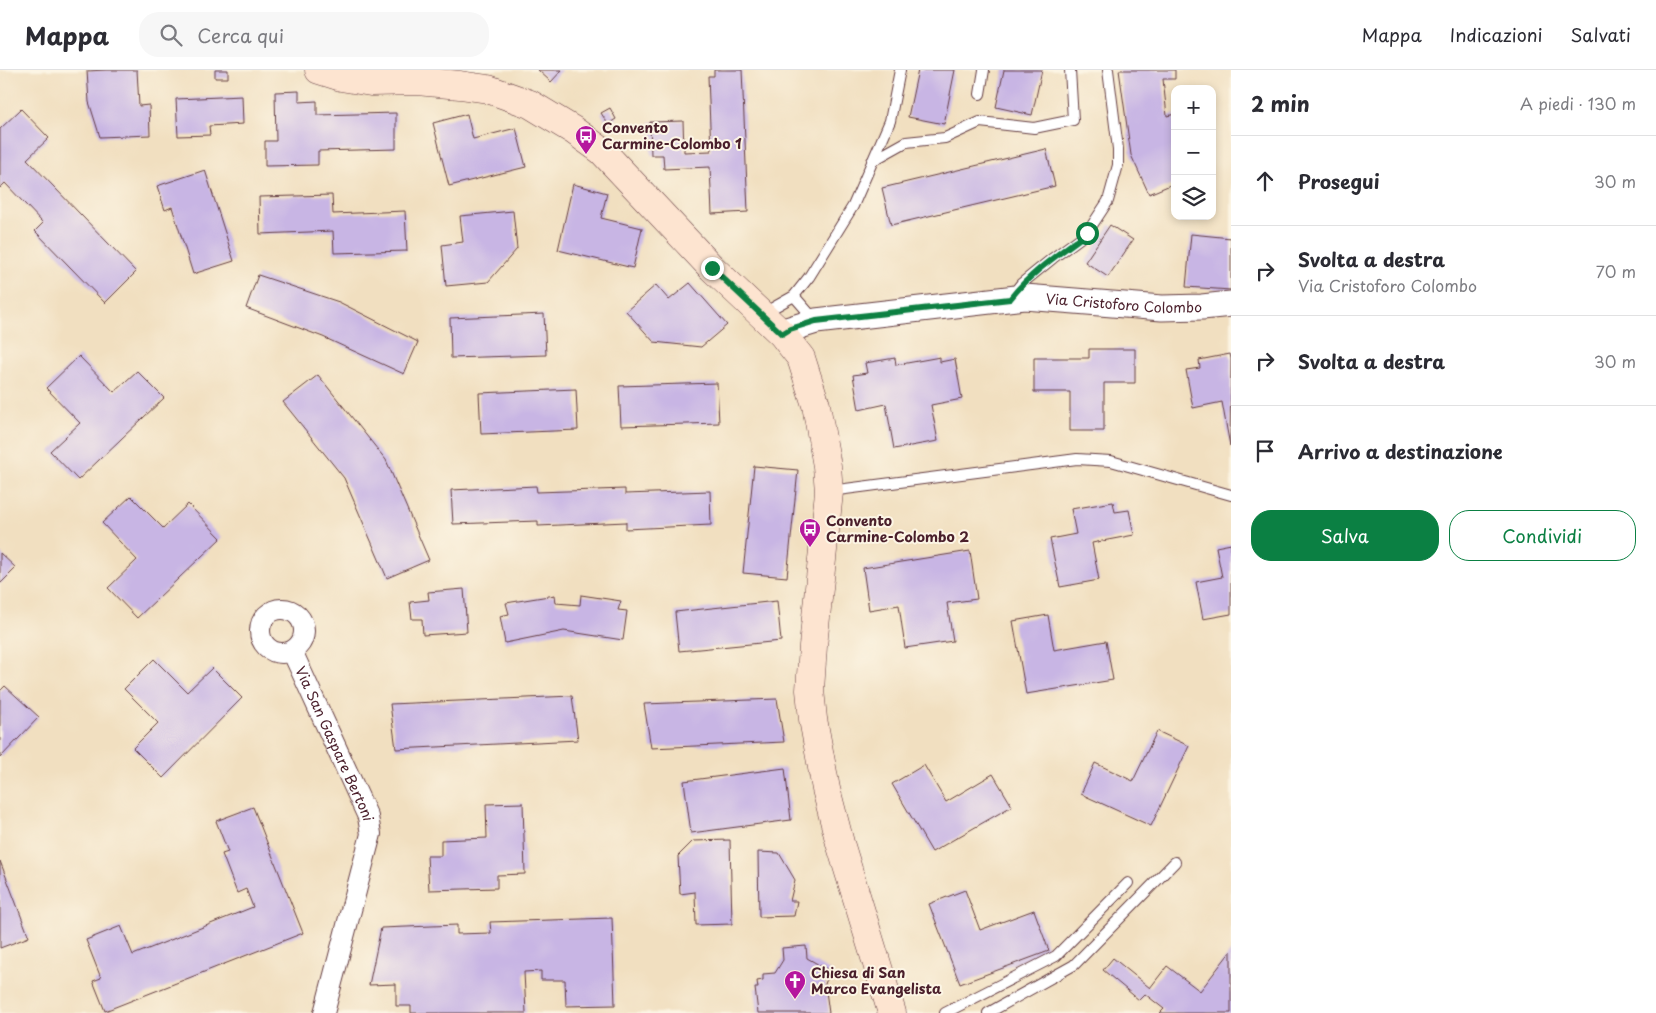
<!DOCTYPE html>
<html lang="it">
<meta charset="utf-8">
<style>
body{margin:0;font-family:"Playpen Sans",sans-serif;background:#f7f7f7;color:#2b2b33}
.controls{position:absolute;right:15px;top:15px;display:grid;overflow:hidden;border-radius:10px;box-shadow:0 2px 8px #0003}
.controls button{width:45px;height:45px;display:grid;place-items:center;padding:0;border:0;border-bottom:1px solid #e1e1e2;background:#fff;color:#2b2b33;font:25px sans-serif}
.stop{position:absolute;width:15px;height:15px;margin:-11px;border:4px solid #0b8043;border-radius:50%;background:#fff}
.stop.end{background:#0b8043;border-color:#fff;box-shadow:0 1px 5px #0008}
.list{margin:0;padding:0;list-style:none}
h2{display:flex;justify-content:space-between;align-items:center;height:65px;margin:0;padding:0 20px;font-size:21px}
h2 small{font-size:16px;font-weight:400;color:#7c7c81}
.list li{display:grid;grid-template-columns:32px 1fr auto;gap:15px;align-items:center;box-sizing:border-box;height:90px;padding:0 20px;border-top:1px solid #e1e1e2}
.list b{display:block;font-size:19px;white-space:nowrap}
.list p{margin:0;font-size:16px;white-space:nowrap;color:#7c7c81}
.list em{font-size:16px;font-style:normal;color:#7c7c81}
.actions{display:flex;gap:10px;padding:15px 20px}
.actions a{flex:1;padding:11px 0;border:1px solid #0b8043;border-radius:20px;text-align:center;font-size:18px;color:#0b8043}
.actions .main{background:#0b8043;color:#fff}
.icon{flex:none;width:28px;height:28px;fill:none;stroke:currentColor;stroke-width:2;stroke-linecap:round;stroke-linejoin:round}
.map{position:relative;flex:none;width:1231px;height:943px;overflow:hidden}
header{display:flex;align-items:center;gap:30px;box-sizing:border-box;height:70px;padding:0 25px;background:#fff;border-bottom:1px solid #e1e1e2}
header strong{font-size:24px}
nav{display:flex;gap:28px;margin-inline-start:auto;font-size:18px}
.search{width:350px;height:45px;background:#f7f7f7;display:flex;align-items:center;gap:12px;box-sizing:border-box;padding:0 18px;border-radius:20px;color:#7c7c81;font-size:19px}
main{display:flex}
aside{flex:1;background:#fff}
.map>svg:first-child{display:block}
</style>
<header>
<strong>Mappa</strong>
<div class="search"><svg class="icon" aria-label="search" viewBox="0 0 24 24"><circle cx="10" cy="10" r="6"/><path d="M15 15l6 6"/></svg>Cerca qui</div>
<nav><a>Mappa</a><a>Indicazioni</a><a>Salvati</a></nav>
</header>
<main>
<div class="map">
<svg width="1231" height="943" viewBox="0 0 1231 943">
<rect width="100%" height="100%" fill="#fcf5e5"/>
<filter id="ink" filterUnits="userSpaceOnUse"><feTurbulence type="fractalNoise" baseFrequency=".02" numOctaves="2"/><feDisplacementMap in="SourceGraphic" scale="10" xChannelSelector="R" yChannelSelector="G"/><feConvolveMatrix kernelMatrix="1 2 1 2 8 2 1 2 1" color-interpolation-filters="sRGB"/></filter>
<filter id="wash" filterUnits="userSpaceOnUse"><feTurbulence type="fractalNoise" baseFrequency=".0096" numOctaves="4" result="noise"/><feDisplacementMap in="SourceGraphic" scale="20" xChannelSelector="R" yChannelSelector="G"/><feGaussianBlur stdDeviation="1.12" result="paint"/><feColorMatrix in="noise" values="0 0 0 0 0 0 0 0 0 0 0 0 0 0 0 0 0 1.4 0 .05"/><feComposite in="paint" operator="in"/></filter>
<g filter="url(#wash)">
<rect width="100%" height="100%" fill="#f1dfc0"/>
<g id="blocks">
<path fill="#c8b5e4" d="M106,0H137L139,36L149,35L150,65L100,67L89,32L87,1Z
M215,0H228V8H215Z
M538,0H562L551,12Z
M714,0H742L748,142L712,144L710,97L664,99L663,85H651L650,52L683,51L684,82L711,81L708,6H714Z
M918,0H955L944,54L908,47Z
M1004,0H1042L1032,45L996,37Z
M1119,0H1175V9H1163L1167,46L1175,44V113L1149,124L1131,85Z
M299,21V32L317,31V45L396,43V79L318,81V95L265,96V71H276L275,22Z
M242,26L243,54L209,56L210,65L178,66L176,29Z
M610,38L616,49L608,54L601,43Z
M21,39L49,68L27,89L136,202L105,233L35,161L43,153L5,113L0,118V59Z
M467,44L473,69L516,58L526,97L449,116L433,53Z
M1046,79L1055,116L891,155L882,118Z
M205,100L234,191L193,204L172,137L165,140L157,116Z
M573,114L607,123L601,148L642,158L633,198L558,180Z
M332,125L333,144L405,141L407,181L334,183L333,161L260,164L259,127Z
M513,141L517,179L488,212L446,216L442,175L463,172L460,146Z
M1110,155L1133,170L1108,207L1085,192Z
M1191,164L1231,168V220L1186,217Z
M258,205L339,232L418,272L404,304L323,267L246,238Z
M690,213L727,255L701,277L654,272L626,241L656,215L669,230Z
M544,244L546,285L451,288L450,248Z
M1089,279H1135V313H1104V361H1070V322H1034V288H1089Z
M1230,284L1231,289L1230,376L1222,332L1193,338L1186,300L1200,298L1199,290Z
M79,286L114,322L137,301L164,328L78,410L50,381L80,353L46,318Z
M940,287V292L955,289L962,329L931,335L938,371L894,379L886,334L859,340L853,305L867,303L865,293L895,288L896,295Z
M318,305L386,390L429,490L387,508L344,408L283,332Z
M717,313L719,353L621,356L619,316Z
M576,319L578,360L481,364L479,323Z
M754,396L798,400L787,507L743,503Z
M536,416L537,422L625,419V424L710,421L711,455L626,459V452L538,456V451L453,454L451,420Z
M131,426L163,458L188,434L221,468L137,548L108,518L137,490L102,453Z
M1113,432L1115,442L1129,440L1134,465L1092,473L1099,510L1060,517L1050,469L1076,464L1071,439Z
M1231,474V544L1203,549L1196,512L1222,507L1216,477Z
M970,481L977,529L947,533L953,571L905,578L899,535L869,540L863,498Z
M0,483L16,498L0,514Z
M464,519L467,562L423,565L422,549H412L410,532L429,530L428,522Z
M555,525L556,533L580,535L581,525L621,531L618,540L627,541L623,570L564,561L505,573L500,546L509,544L506,533Z
M777,531L781,571L679,581L675,542Z
M1048,545L1054,580L1106,571L1113,610L1026,624L1013,551Z
M154,589L187,622L212,598L242,628L163,708L133,678L158,653L124,619Z
M5,616L39,647L0,688V621Z
M572,626L578,670L396,679L390,634Z
M777,629L784,672L651,678L644,634Z
M1157,661L1189,676L1151,756L1081,724L1095,693L1133,711Z
M924,695L946,732L993,704L1012,736L932,782L892,714Z
M785,698L791,750L691,763L684,711Z
M523,733L525,804L497,805V818L429,820L427,786H441V770L487,768L486,734Z
M253,737L303,863L105,941L93,911L101,908L86,870L121,856L133,885L253,837L246,819L237,823L222,784L228,782L216,751Z
M730,770L732,854L696,855L695,822L680,824L678,786L693,771Z
M758,782L779,783L795,810L790,831H797L794,846L759,847Z
M0,791L29,867L0,878Z
M965,820L980,860L1034,840L1049,881L960,914L929,834Z
M612,848L615,935L566,936L565,910H541V901L524,902L526,943H411V936H396V914L369,915L381,858L457,855V864L491,863L490,852Z
M806,876L807,888L830,901L825,914L829,943H758L755,918H758L757,911L763,910V904L775,903L783,890L782,878Z
M1231,881V943H1160L1164,939L1145,924L1139,930L1103,900L1113,888L1150,918L1167,896L1200,921Z"/>
</g>
</g>
<g filter="url(#ink)">
<use href="#blocks" fill-opacity="0" stroke="#633c41" stroke-width="1"/>
<g fill="none" stroke-linecap="round" stroke-linejoin="round">
<g stroke="#633c41" stroke-width="12">
<path id="service" d="M980,24L984,0
M872,91L906,72L945,68L980,52L1034,58L1073,50L1070,0
M1013,224L1021,214L1053,188L1087,163L1108,131L1118,95V79L1108,0
M794,226L815,250
M762,244L794,226L809,207L853,136L890,51L900,0
M830,421L1077,389L1111,391L1231,425
M945,943L1056,886L1128,813
M988,943L1074,895L1175,792"/>
</g>
<g stroke="#633c41" stroke-width="22">
<g id="minor">
<circle cx="282" cy="561" r="22"/>
<path id="s1" d="M292,581L368,747L371,764L324,943"/>
</g>
</g>
<g stroke="#633c41" stroke-width="27">
<g id="tertiary">
<path id="s2" d="M782,264L790,259L816,251L1025,227L1162,238L1202,237L1231,234"/>
</g>
</g>
<g stroke="#633c41" stroke-width="29">
<path id="secondary" d="M319,0L341,7L371,12L417,11L460,15L488,19L530,34L573,60L602,81L712,198L782,264L801,288L816,335L827,396L829,422L813,576L810,620L813,649L826,719L840,773L892,943"/>
</g>
<use href="#service" stroke="#fff" stroke-width="10"/>
<use href="#minor" stroke="#fff" stroke-width="20"/>
<use href="#tertiary" stroke="#fff" stroke-width="25"/>
<use href="#secondary" stroke="#fde4d0" stroke-width="28"/>
</g>
</g>
<g fill="none" stroke-linecap="round" stroke-linejoin="round" filter="url(#ink)">
<path stroke="#0b8043" stroke-width="6" d="M712,198L782,264L790,259L816,251L1010,229C1031,202 1060,183 1087,163"/>
</g>
<defs>
<g id="bus-pin" transform="scale(1.125)"><path d="M0 17L-7.5 6A9.5 9.5 0 1 1 7.5 6Z" fill="#b5179e" stroke="#fcf5e5"/><path d="M-5-6H5V4H4V6H2V4H-2V6H-4V4H-5ZM-3.5-4V0h7V-4ZM-3.5 1.2v1.5H-2V1.2ZM2 1.2v1.5H3.5V1.2Z" fill="#fff"/></g>
<g id="church-pin" transform="scale(1.125)"><path d="M0 17L-7.5 6A9.5 9.5 0 1 1 7.5 6Z" fill="#b5179e" stroke="#fcf5e5"/><path d="M-1.2-6h2.4v3.5h3.3v2.4h-3.3V6h-2.4V-.1h-3.3v-2.4h3.3Z" fill="#fff"/></g>
</defs>
<g fill-rule="evenodd">
<use href="#bus-pin" x="586" y="66"/>
<use href="#bus-pin" x="810" y="459"/>
<use href="#church-pin" x="795" y="911"/>
</g>
<g text-anchor="middle" stroke-width="4" stroke-linejoin="round" paint-order="stroke">
<g font-size="14" font-weight="bold" fill="#4a1f2b" stroke="#fcf5e5" text-anchor="start">
<text x="602" y="63">Convento<tspan x="602" dy="16">Carmine-Colombo 1</tspan></text>
<text x="826" y="456">Convento<tspan x="826" dy="16">Carmine-Colombo 2</tspan></text>
<text x="811" y="908">Chiesa di San<tspan x="811" dy="16">Marco Evangelista</tspan></text>
</g>
<g font-size="14" fill="#4a1f2b" stroke="#fcf5e5">
<text dy="5" stroke="none"><textPath href="#s2" startOffset="346">Via Cristoforo Colombo</textPath></text>
<text dy="5" stroke="none"><textPath href="#s1" startOffset="102">Via San Gaspare Bertoni</textPath></text>
</g>
</g>
</svg>
<div class="controls">
<button>+</button>
<button>−</button>
<button><svg class="icon" aria-label="layers" viewBox="0 0 24 24"><path d="M12 4l9 5-9 5-9-5zM3 14l9 5 9-5"/></svg></button>
</div>
<div class="stop" style="left:1087px;top:163px"></div>
<div class="stop end" style="left:712px;top:198px"></div>
</div>
<aside>
<h2>2 min<small>A piedi · 130 m</small></h2>
<ul class="list">
<li><svg class="icon" aria-label="ahead" viewBox="0 0 24 24"><path d="M12 20V5M6 11l6-6 6 6"/></svg><div><b>Prosegui</b></div><em>30 m</em></li>
<li><svg class="icon" aria-label="right" viewBox="0 0 24 24"><path d="M7 20v-9h11M14 6l5 5-5 5"/></svg><div><b>Svolta a destra</b><p>Via Cristoforo Colombo</p></div><em>70 m</em></li>
<li><svg class="icon" aria-label="right" viewBox="0 0 24 24"><path d="M7 20v-9h11M14 6l5 5-5 5"/></svg><div><b>Svolta a destra</b></div><em>30 m</em></li>
<li><svg class="icon" aria-label="arrive" viewBox="0 0 24 24"><path d="M6 21V4h12l-3 4 3 4H6"/></svg><div><b>Arrivo a destinazione</b></div></li>
</ul>
<div class="actions"><a class="main">Salva</a><a>Condividi</a></div>
</aside>
</main>
